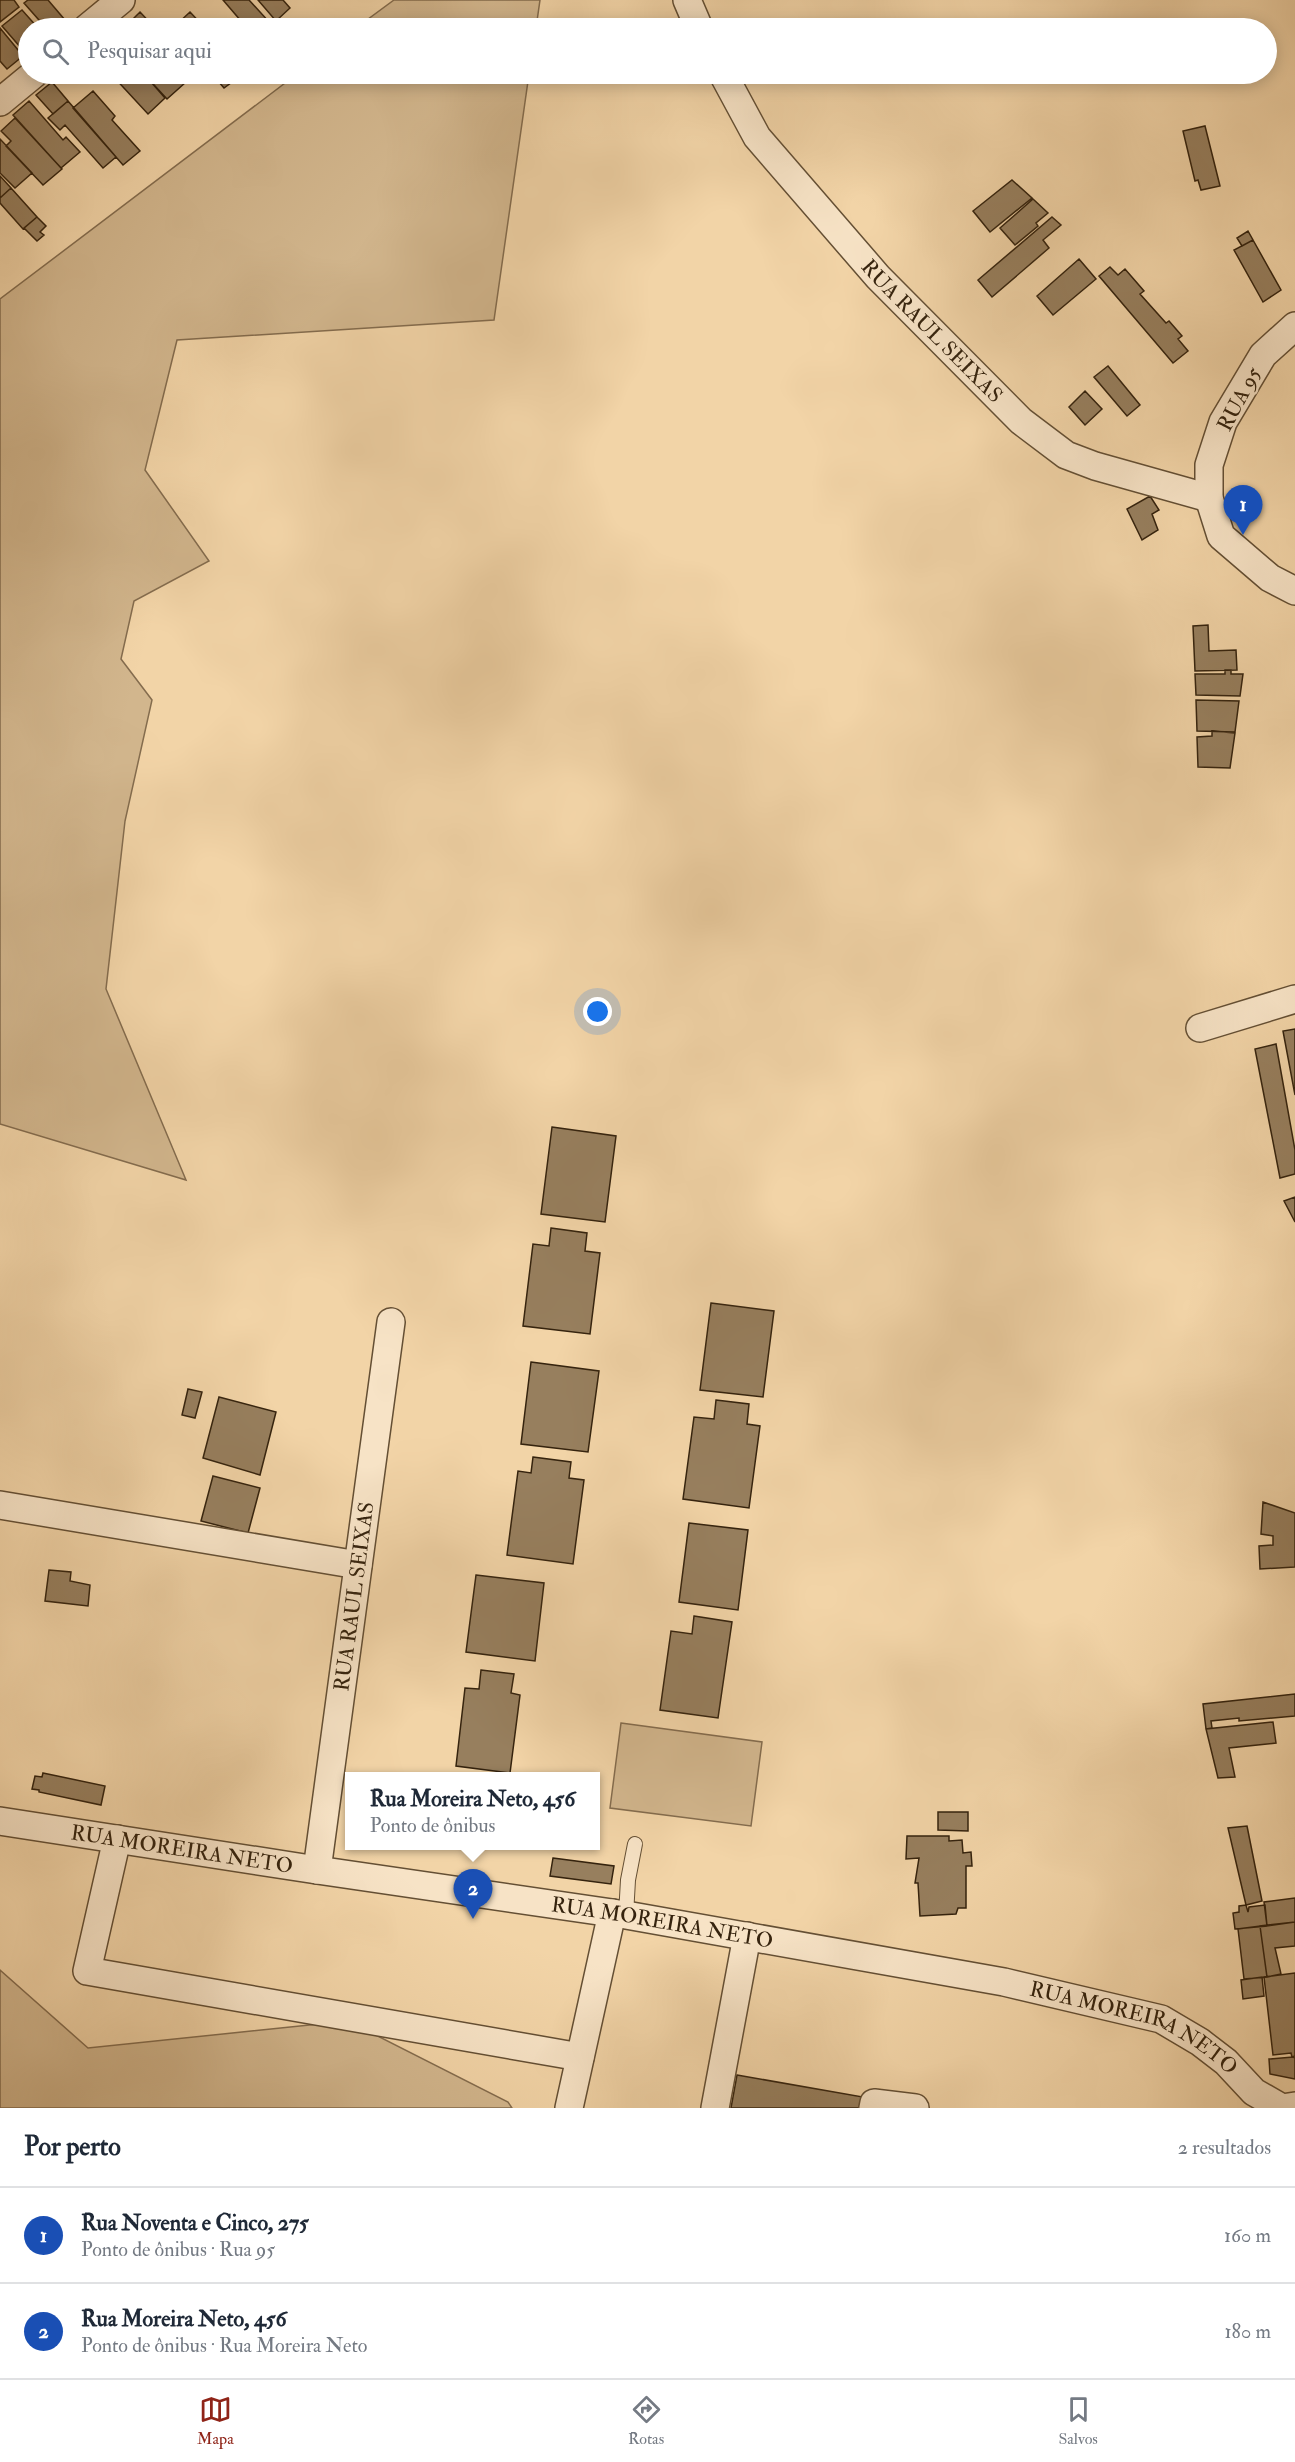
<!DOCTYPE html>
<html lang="pt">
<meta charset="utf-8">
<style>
body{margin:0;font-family:"IM FELL Double Pica",serif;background:#f6f6f7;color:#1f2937}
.you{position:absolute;left:598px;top:1012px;width:21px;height:21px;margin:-15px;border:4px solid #fff;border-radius:50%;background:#1a73e8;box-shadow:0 0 0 9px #1a73e833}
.badge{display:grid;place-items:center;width:39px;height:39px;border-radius:50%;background:#8f2418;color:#fff;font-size:20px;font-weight:700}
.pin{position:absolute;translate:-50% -50px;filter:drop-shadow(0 2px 3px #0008)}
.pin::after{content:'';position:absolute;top:32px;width:21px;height:18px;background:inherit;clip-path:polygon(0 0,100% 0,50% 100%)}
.popup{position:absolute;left:345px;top:1772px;width:255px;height:78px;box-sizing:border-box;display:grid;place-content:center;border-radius:0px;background:#fff;filter:drop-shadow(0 2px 4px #0005);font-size:20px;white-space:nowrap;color:#747a83}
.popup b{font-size:22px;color:#1f2937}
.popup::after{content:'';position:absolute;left:50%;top:100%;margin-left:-12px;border:12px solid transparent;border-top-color:#fff}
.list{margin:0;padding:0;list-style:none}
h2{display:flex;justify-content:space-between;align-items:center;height:78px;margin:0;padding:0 24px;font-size:26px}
h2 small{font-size:20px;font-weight:400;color:#747a83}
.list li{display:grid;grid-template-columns:39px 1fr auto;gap:18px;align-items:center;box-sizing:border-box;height:96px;padding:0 24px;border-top:2px solid #e0e1e3}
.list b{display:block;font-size:22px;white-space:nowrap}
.list p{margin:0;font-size:20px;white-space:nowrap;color:#747a83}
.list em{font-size:20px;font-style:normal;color:#747a83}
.icon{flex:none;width:33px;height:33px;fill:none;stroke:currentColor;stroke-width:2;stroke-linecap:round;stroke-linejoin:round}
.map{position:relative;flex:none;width:1295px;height:2108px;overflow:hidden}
.search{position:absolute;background:#fff;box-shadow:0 3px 15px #0003;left:18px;right:18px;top:18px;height:66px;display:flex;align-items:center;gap:15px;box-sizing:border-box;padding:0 21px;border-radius:33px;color:#747a83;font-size:22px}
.sheet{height:270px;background:#fff}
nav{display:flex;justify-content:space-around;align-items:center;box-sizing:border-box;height:84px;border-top:2px solid #e0e1e3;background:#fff;font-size:16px;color:#747a83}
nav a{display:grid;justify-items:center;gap:3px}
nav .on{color:#8f2418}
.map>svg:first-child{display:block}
</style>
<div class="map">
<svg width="1295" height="2108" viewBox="0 0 1295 2108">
<rect width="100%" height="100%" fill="#f2d4a7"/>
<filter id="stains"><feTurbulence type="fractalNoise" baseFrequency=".00333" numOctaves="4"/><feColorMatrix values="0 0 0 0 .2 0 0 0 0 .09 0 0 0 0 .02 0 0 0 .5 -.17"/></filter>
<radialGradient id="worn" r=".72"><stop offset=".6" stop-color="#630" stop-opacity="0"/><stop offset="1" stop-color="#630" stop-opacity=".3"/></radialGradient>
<path fill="#d2b68d" stroke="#846c4e" stroke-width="1.5" d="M394,0H540L536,28H356Z
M297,74H529L494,320L177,340L145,470L209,561L134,601L121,659L152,700L125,821L106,989L186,1180L0,1124V299Z
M621,1723L762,1742L751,1826L610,1808Z
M0,1970L88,2048L348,2021L508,2102L512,2108H0Z"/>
<path fill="#977f5e" stroke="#35230e" stroke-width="1.5" d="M0,0H14L19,7L0,22Z
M28,0H48L65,20L55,28H46L24,3Z
M223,0H249L271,24L265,28H238L235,26L241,21Z
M258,0H283L290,8L276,21Z
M22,10L38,28H28V56L2,26Z
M140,12L155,28H138L131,21Z
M190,12L205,28H179L176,25Z
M129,19L138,28H117Z
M0,28L23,56L7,69L0,61Z
M111,74H144L165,98L148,114Z
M144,74H178L186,82L167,99Z
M212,74H243L224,88Z
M52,82L68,101L53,114L36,95Z
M93,91L115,116L112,120L140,151L123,165L73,108Z
M29,101L63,140L66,137L80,152L61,168L13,115Z
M68,101L116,157L103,168L65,125L60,130L48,118Z
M15,118L62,169L43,185L6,146L11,141L1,131Z
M1205,126L1220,186L1201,190L1198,180L1195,181L1183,131Z
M0,139L32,173L15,188L0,173Z
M0,176L11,188L0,198Z
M1012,180L1032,198L990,232L973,211Z
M11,188L37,217L23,229L0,203V198Z
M1033,199L1048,213L1036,223L1038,226L1015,245L1000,228Z
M37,217L46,226L40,232L44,235L37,241L24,228Z
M1052,217L1061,225L1043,240L1049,248L992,297L978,280Z
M1248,231L1253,240L1242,246L1237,238Z
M1253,240L1281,290L1263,302L1234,250Z
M1079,259L1096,279L1053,315L1037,296Z
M1110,267L1118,275L1125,269L1144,291L1140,294L1166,323L1169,321L1182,336L1178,339L1188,351L1173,363L1099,276Z
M1108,366L1140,405L1127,416L1094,377Z
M1085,391L1102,409L1085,425L1069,407Z
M1150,496L1159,510L1152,514L1158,530L1142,540L1127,509Z
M1208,625L1209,651L1236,650L1237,670L1195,671L1193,626Z
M1225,670H1231V674H1243L1240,696L1196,695L1195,674H1225Z
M1196,700L1239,701L1235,732L1197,731Z
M1212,731L1235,733L1230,768L1198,767L1197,737L1212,736Z
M1295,1029V1095L1283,1031Z
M1276,1044L1295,1150V1174L1280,1178L1255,1049Z
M552,1127L616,1136L605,1222L541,1214Z
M1295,1197V1222L1284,1201Z
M551,1228L587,1233L585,1251L600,1253L590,1334L523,1326L533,1244L549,1246Z
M711,1303L774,1311L763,1397L700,1390Z
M531,1362L599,1371L588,1452L521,1444Z
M188,1389L202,1392L195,1418L182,1415Z
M219,1397L276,1412L260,1475L203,1458Z
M716,1400L749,1404L747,1424L760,1426L749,1508L683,1499L694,1417L714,1419Z
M533,1457L571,1462L569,1478L584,1480L573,1564L507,1555L518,1471L531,1473Z
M213,1476L260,1488L248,1533L201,1521Z
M1263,1502L1295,1513V1567L1260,1569L1259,1546L1273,1545V1536L1261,1534Z
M689,1523L748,1530L738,1610L679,1602Z
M49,1570L71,1572L70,1581L90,1585L88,1606L45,1601Z
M476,1575L544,1583L535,1661L466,1652Z
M694,1616L732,1622L718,1718L660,1710L671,1631L692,1634Z
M481,1670L514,1674L511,1693L520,1695L510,1773L456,1766L465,1688L479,1689Z
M1295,1694V1716L1239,1721V1718L1211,1721L1212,1728L1206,1729L1203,1704Z
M1273,1722L1276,1743L1229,1748L1235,1777L1218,1778L1206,1729Z
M43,1773L105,1786L101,1805L39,1792V1790L32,1789L35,1776L42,1777Z
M938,1812H968V1831L938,1830Z
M1247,1826L1262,1901L1246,1905L1228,1828Z
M907,1836H949V1841L962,1840L963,1853L971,1852L972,1866H966V1908H958L956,1914L920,1916L918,1883H915L919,1858L906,1859Z
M553,1858L614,1866L611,1884L550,1876Z
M1295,1898V1922L1267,1926L1264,1902Z
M1246,1905L1248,1912L1249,1907L1265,1905L1267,1926L1235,1929L1233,1913L1239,1912V1906Z
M1295,1922V1946L1275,1948L1281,1974L1267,1977L1260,1926Z
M1260,1926L1267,1977L1244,1979L1238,1929Z
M1295,1973V2056L1292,2057L1291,2053L1273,2055L1264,1977Z
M1262,1977L1264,1996L1243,1999L1241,1980Z
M1293,2057L1295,2058V2079L1270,2074L1269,2059Z
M737,2075L863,2097L861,2108H731Z"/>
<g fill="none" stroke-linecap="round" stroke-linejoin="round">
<g stroke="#644f34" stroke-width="16">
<path id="service" d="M626,1915L628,1880L635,1844"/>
</g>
<g stroke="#644f34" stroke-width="30">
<g id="minor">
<path d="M687,0L699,28"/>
<path d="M87,28L121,0"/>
<path id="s1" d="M723,74L757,137L878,277L1021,421L1066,455L1095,466L1209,498"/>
<path d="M0,102L34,74"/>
<path d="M1295,326L1263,355L1223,422L1209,465V498L1221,536L1270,578L1295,591"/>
<path d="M1200,1028L1295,999"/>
<path d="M0,1505L358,1565"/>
<path id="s2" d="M0,1821L317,1870L626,1915L1004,1982L1161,2019L1200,2042L1226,2062L1254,2092L1282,2108L1295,2106"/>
<path d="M117,1839L87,1971L580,2057"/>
<path id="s3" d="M317,1870L391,1322"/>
<path d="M569,2108L612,1913"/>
<path d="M715,2108L747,1936"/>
<path d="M873,2108L874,2103L915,2108"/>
</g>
</g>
<use href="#service" stroke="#f7e3c6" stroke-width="14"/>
<use href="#minor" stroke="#f7e3c6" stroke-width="27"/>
</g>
<g text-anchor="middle" stroke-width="4.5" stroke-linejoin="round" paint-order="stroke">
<g font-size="21" fill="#35230e" stroke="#f7e3c6">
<text dy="7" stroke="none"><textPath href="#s1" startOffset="333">RUA RAUL SEIXAS</textPath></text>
<text transform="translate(1239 399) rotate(-62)" y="7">RUA 95</text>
<text dy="7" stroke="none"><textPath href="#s3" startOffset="276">RUA RAUL SEIXAS</textPath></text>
<text dy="7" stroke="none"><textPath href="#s2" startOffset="184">RUA MOREIRA NETO</textPath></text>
<text dy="7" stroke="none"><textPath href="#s2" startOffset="670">RUA MOREIRA NETO</textPath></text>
<text dy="7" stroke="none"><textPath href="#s2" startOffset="1156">RUA MOREIRA NETO</textPath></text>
</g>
</g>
<rect width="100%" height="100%" filter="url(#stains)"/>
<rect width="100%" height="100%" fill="url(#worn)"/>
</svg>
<div class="you"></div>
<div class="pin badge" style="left:1243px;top:535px;background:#1a4fb4">1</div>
<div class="pin badge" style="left:473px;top:1919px;background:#1a4fb4">2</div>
<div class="popup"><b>Rua Moreira Neto, 456</b>Ponto de ônibus</div>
<div class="search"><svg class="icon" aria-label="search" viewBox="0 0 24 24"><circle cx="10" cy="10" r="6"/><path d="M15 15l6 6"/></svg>Pesquisar aqui</div>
</div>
<section class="sheet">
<h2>Por perto<small>2 resultados</small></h2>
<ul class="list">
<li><span class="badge" style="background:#1a4fb4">1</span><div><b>Rua Noventa e Cinco, 275</b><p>Ponto de ônibus · Rua 95</p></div><em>160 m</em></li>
<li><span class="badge" style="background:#1a4fb4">2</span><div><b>Rua Moreira Neto, 456</b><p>Ponto de ônibus · Rua Moreira Neto</p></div><em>180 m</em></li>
</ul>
</section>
<nav>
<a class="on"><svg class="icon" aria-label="map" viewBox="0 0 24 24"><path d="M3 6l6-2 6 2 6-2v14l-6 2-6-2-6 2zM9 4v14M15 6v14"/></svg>Mapa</a>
<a><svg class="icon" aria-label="directions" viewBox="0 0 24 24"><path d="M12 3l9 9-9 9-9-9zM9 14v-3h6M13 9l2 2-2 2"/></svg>Rotas</a>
<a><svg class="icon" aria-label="saved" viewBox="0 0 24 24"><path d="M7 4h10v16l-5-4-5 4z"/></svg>Salvos</a>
</nav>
